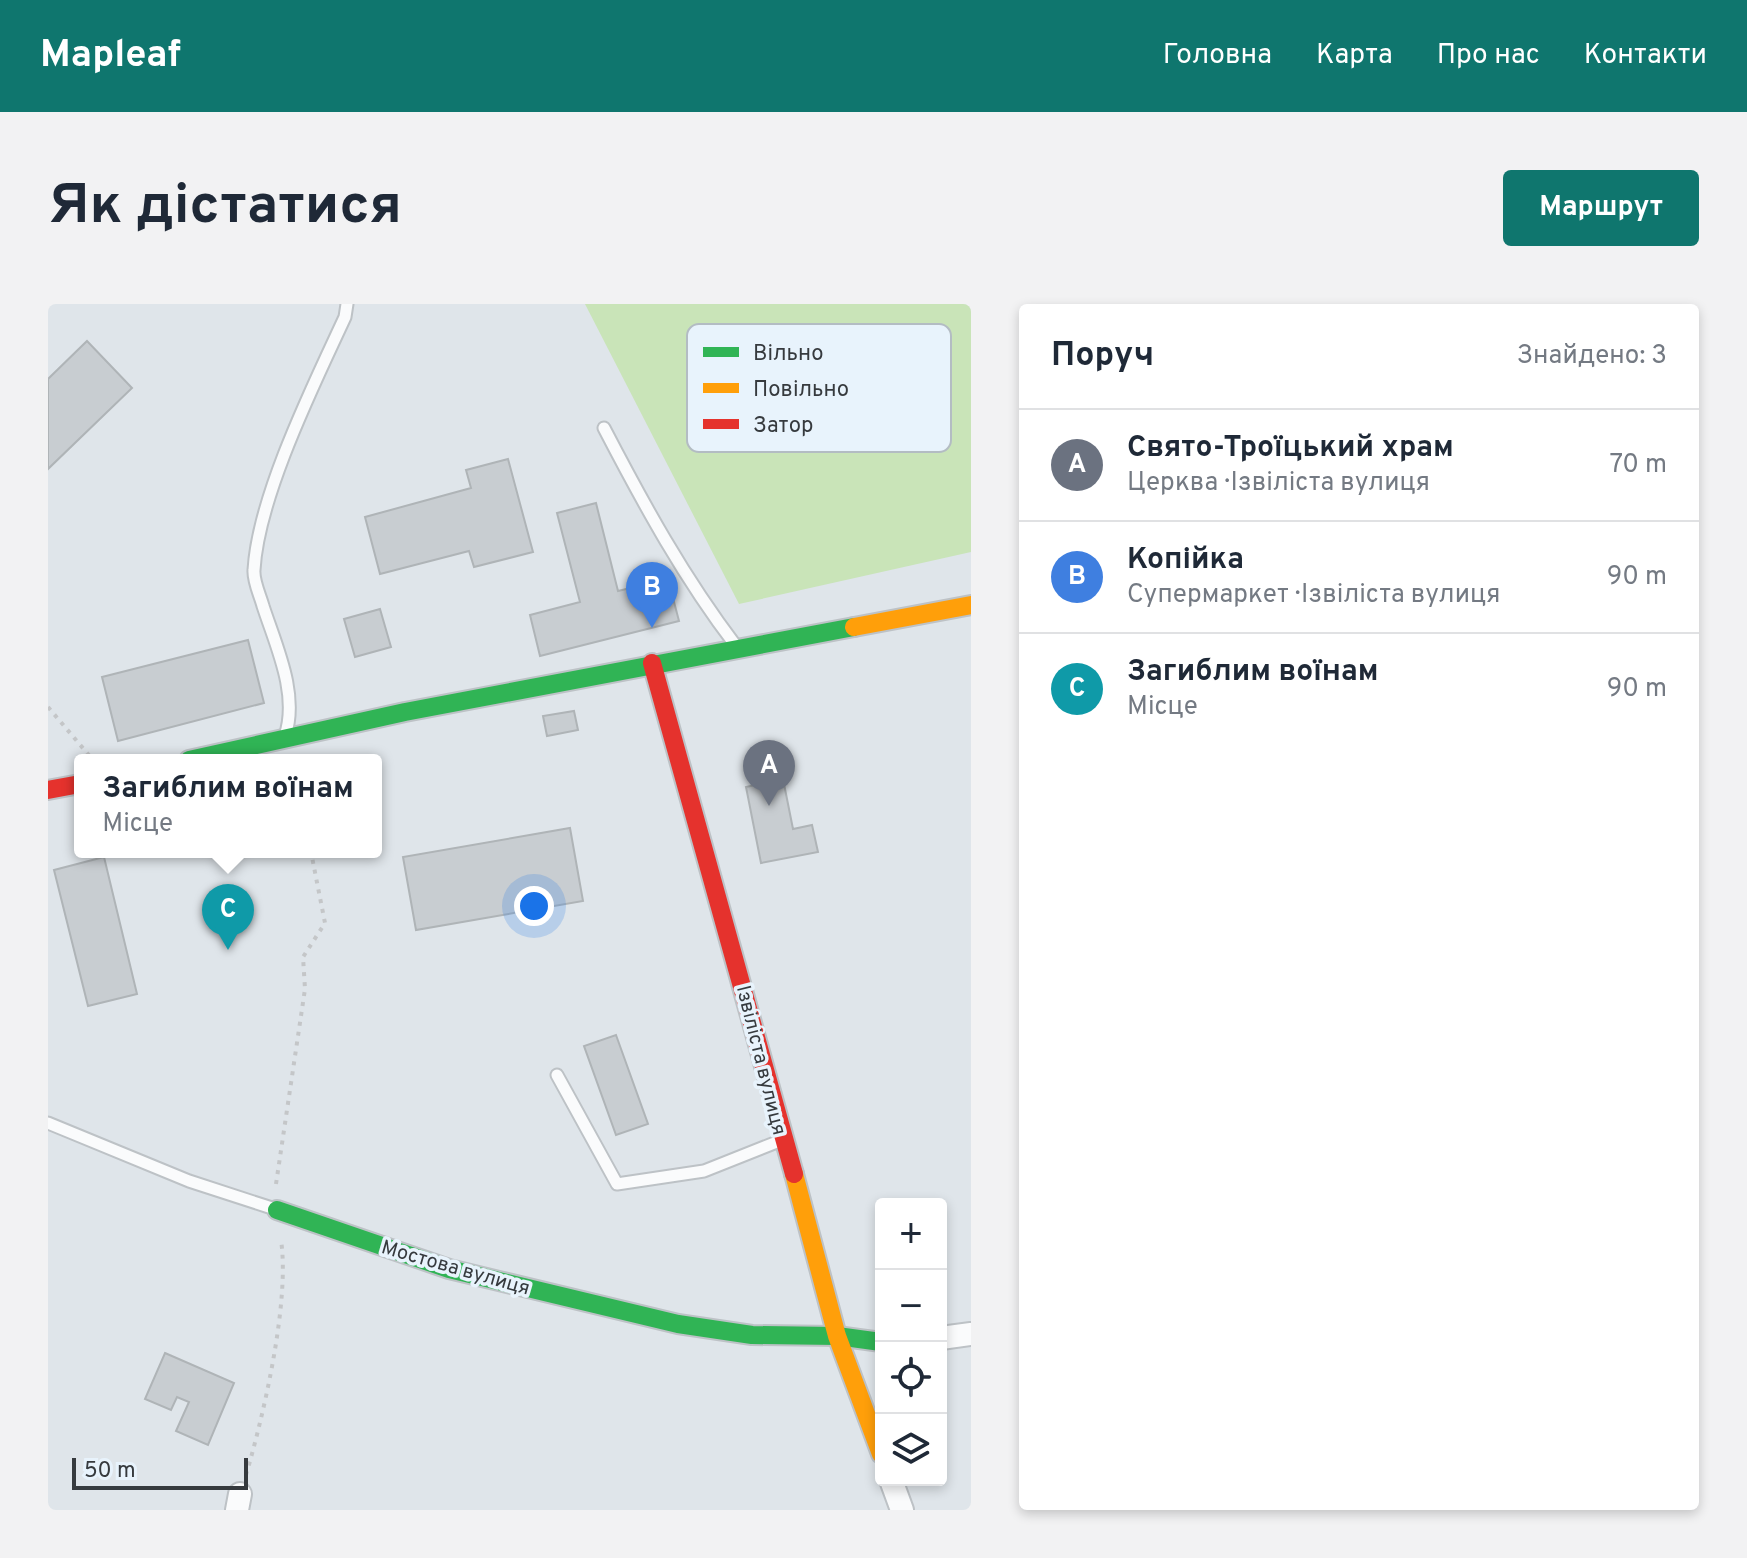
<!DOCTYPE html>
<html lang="uk">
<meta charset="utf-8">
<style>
body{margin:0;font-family:Overpass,sans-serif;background:#f2f2f3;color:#1f2937}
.controls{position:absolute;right:24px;bottom:24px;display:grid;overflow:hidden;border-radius:8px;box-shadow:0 4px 12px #0003}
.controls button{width:72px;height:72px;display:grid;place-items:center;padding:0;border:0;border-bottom:2px solid #e0e1e3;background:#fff;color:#1f2937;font:40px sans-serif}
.scale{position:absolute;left:24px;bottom:20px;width:176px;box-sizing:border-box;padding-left:8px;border:4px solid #363a3e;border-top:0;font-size:22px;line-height:28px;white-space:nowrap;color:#363a3e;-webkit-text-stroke:6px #e8f3fc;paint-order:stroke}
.you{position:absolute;left:486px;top:602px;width:28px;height:28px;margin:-20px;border:6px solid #fff;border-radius:50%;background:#1a73e8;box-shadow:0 0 0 12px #1a73e833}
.badge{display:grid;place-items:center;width:52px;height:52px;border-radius:50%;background:#0f766e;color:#fff;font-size:26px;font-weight:700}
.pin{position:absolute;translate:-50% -66px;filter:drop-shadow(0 2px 4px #0008)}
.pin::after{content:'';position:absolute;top:42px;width:28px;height:24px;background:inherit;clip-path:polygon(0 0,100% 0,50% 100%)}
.popup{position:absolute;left:26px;top:450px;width:308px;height:104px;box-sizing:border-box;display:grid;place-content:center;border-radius:8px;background:#fff;filter:drop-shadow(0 2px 6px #0005);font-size:26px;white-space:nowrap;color:#747a83}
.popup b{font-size:30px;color:#1f2937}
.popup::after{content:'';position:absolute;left:50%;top:100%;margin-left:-16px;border:16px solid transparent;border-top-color:#fff}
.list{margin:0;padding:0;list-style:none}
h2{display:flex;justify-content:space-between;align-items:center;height:104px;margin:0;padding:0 32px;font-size:34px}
h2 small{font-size:26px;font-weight:400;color:#747a83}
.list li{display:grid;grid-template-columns:52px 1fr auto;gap:24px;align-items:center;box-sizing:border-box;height:112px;padding:0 32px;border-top:2px solid #e0e1e3}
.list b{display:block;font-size:30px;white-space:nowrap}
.list p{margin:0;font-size:26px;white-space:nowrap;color:#747a83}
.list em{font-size:26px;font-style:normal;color:#747a83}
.icon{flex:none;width:44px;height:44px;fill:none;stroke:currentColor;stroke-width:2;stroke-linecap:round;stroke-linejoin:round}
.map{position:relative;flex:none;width:923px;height:1206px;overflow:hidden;border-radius:8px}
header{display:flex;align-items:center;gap:48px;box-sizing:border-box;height:112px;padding:0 40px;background:#0f766e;color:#fff}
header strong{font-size:38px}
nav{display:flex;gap:44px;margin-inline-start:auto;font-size:28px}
.intro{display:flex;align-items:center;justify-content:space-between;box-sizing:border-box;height:192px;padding:0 48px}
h1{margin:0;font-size:56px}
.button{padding:20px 36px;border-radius:8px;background:#0f766e;color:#fff;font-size:28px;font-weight:700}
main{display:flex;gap:48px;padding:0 48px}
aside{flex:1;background:#fff;border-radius:8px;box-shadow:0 4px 12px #0003}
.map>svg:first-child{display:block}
</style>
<header>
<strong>Mapleaf</strong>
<nav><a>Головна</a><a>Карта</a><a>Про нас</a><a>Контакти</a></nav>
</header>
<div class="intro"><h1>Як дістатися</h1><a class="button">Маршрут</a></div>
<main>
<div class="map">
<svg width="923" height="1206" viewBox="0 0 923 1206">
<rect width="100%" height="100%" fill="#dfe5ea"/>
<path fill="#c9e4b8" d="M537,0H923V248L691,300Z"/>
<path fill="#c8cdd1" stroke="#afb4b7" stroke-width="2" d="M39,37L84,84L0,165V75Z
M460,155L485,248L426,263L421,247L332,270L317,213L423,184L418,166Z
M548,199L570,287L620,275L631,317L492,352L482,311L532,298L509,209Z
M332,305L343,343L307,353L296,315Z
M200,336L216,399L70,437L54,373Z
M526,407L530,426L499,432L495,412Z
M735,475L745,525L764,521L770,548L713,559L698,483Z
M522,524L535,597L368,626L355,553Z
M56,553L89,690L40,702L6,566Z
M568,731L600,820L568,831L536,742Z
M117,1049L186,1079L160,1141L128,1127L141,1098L129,1093L123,1106L97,1095Z"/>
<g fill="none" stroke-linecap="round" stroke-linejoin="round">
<g stroke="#bdc2c6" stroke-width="15">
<path id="lane" d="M556,124C596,201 636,274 688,342
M237,432C251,390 228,342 215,302C212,291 205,277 206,266C210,193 266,80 297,13L299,0
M509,771L569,880L656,867L734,836
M0,819L141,877L227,905"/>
</g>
<g stroke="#bdc2c6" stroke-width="26">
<path id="street" d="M893,1034L923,1030
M843,1176L854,1206
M189,1206L192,1190"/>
</g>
<g stroke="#bdc2c6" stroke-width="22">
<path id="fast" d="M141,456L357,408L806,323
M229,906L401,965L630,1020L704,1031L789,1032L833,1038"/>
</g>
<g stroke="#bdc2c6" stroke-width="22">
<path id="slow" d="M806,323L923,301
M746,870L789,1032L833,1150"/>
</g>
<g stroke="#bdc2c6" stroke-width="22">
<path id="jam" d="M604,359L746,870
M0,486L32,480"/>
</g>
<path stroke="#c4c6c8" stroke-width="4" stroke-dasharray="4 6" stroke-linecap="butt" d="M0,403L45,456
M228,880L257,685L255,653L277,619L263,548
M198,1171C216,1110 242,997 233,936"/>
<use href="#lane" stroke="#fafbfc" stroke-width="11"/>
<use href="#street" stroke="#fafbfc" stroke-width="22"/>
<use href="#fast" stroke="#30b455" stroke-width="18"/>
<use href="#slow" stroke="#ff9f0a" stroke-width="18"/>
<use href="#jam" stroke="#e5322d" stroke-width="18"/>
</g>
<g text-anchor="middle" stroke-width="7" stroke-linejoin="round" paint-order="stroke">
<g font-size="20" fill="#363a3e" stroke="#e8f3fc">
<text transform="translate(714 756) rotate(76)" y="7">Ізвіліста вулиця</text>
<text transform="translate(408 963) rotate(16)" y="7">Мостова вулиця</text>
</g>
</g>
<rect x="639" y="20" width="264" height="128" rx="12" fill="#e8f3fc" stroke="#b3bcc3" stroke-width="2"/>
<rect x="655" y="43" width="36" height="10" fill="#30b455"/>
<rect x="655" y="79" width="36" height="10" fill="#ff9f0a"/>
<rect x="655" y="115" width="36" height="10" fill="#e5322d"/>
<g font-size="22" fill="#363a3e">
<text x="705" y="56">Вільно</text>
<text x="705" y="92">Повільно</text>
<text x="705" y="128">Затор</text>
</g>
</svg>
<div class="controls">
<button>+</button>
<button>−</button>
<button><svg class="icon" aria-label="locate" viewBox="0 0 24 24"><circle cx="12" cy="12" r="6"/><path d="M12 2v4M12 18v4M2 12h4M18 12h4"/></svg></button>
<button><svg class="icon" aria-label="layers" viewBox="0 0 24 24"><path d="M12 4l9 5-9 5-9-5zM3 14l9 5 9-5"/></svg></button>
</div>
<div class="scale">50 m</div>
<div class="you"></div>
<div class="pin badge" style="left:721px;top:502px;background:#6b7280">A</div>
<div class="pin badge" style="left:604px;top:324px;background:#3f7fe0">B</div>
<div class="pin badge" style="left:180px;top:646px;background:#0f9aa8">C</div>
<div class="popup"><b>Загиблим воїнам</b>Місце</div>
</div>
<aside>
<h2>Поруч<small>Знайдено: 3</small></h2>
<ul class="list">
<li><span class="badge" style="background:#6b7280">A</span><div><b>Свято-Троїцький храм</b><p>Церква · Ізвіліста вулиця</p></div><em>70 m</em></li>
<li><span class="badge" style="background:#3f7fe0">B</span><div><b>Копійка</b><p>Супермаркет · Ізвіліста вулиця</p></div><em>90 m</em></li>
<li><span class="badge" style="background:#0f9aa8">C</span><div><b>Загиблим воїнам</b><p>Місце</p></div><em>90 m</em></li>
</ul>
</aside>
</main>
